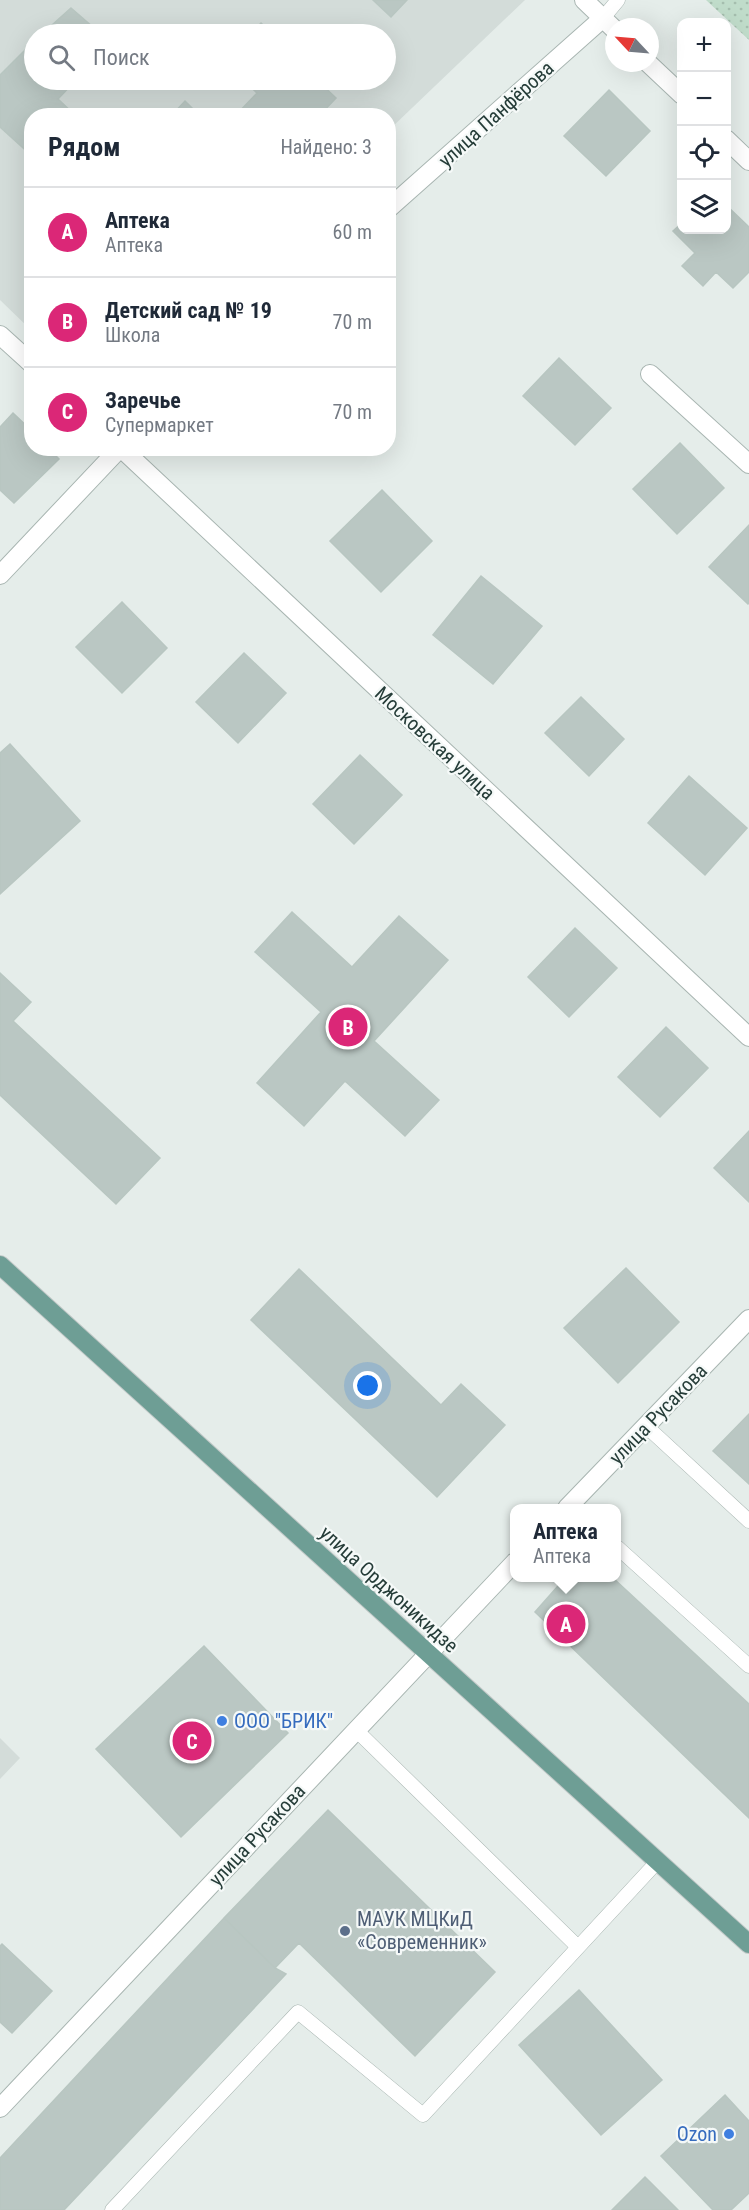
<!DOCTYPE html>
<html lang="ru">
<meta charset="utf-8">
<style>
body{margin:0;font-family:"Roboto Condensed",sans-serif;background:#f6f6f7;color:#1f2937}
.controls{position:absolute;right:18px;top:18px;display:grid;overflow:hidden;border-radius:12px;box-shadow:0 6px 24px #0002}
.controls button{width:54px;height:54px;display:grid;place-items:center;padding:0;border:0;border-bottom:2px solid #e0e1e3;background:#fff;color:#1f2937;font:30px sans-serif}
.compass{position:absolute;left:605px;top:18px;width:54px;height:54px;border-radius:50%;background:#fff;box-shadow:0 6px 24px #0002;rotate:296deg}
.you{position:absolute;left:368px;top:1386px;width:21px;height:21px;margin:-15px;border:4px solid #fff;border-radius:50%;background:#1a73e8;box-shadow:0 0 0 9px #1a73e833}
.badge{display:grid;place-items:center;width:39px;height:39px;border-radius:50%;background:#db2777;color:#fff;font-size:20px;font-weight:700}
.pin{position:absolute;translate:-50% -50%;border:3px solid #fff;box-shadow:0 2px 6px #0006}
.popup{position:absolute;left:510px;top:1504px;width:111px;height:78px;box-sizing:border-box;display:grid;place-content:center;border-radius:12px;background:#fff;filter:drop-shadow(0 2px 4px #0005);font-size:20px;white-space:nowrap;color:#747a83}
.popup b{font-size:22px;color:#1f2937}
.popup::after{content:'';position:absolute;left:50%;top:100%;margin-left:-12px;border:12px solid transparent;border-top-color:#fff}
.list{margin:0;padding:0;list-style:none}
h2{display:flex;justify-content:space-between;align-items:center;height:78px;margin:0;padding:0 24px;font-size:26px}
h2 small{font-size:20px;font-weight:400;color:#747a83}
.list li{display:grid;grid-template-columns:39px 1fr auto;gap:18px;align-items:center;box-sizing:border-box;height:90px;padding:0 24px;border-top:2px solid #e0e1e3}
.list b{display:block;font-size:22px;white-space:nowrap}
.list p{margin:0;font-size:20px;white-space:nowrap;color:#747a83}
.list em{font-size:20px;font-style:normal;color:#747a83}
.icon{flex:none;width:33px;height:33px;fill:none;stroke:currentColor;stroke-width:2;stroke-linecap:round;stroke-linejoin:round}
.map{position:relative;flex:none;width:749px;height:2210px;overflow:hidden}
.search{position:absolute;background:#fff;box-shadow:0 6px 24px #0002;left:24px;top:24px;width:372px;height:66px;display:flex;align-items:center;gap:15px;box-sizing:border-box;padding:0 21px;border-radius:33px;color:#747a83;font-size:22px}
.panel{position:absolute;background:#fff;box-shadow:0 6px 24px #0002;left:24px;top:108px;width:372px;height:348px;border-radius:24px}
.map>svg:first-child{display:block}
</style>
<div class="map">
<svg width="749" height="2210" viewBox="0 0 749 2210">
<defs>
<pattern id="park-dots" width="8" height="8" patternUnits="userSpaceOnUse" patternTransform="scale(1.5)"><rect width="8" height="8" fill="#c0dcca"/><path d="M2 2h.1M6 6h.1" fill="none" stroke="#a5beae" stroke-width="1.8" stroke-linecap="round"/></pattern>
</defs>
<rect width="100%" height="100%" fill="#e5edea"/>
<path fill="#d3dcd9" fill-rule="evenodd" d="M0,0H525L389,130L388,116H32L31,330L0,300ZM34,34H386V80H34Z
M0,1738L20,1758L0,1779Z"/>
<path fill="url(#park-dots)" d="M706,0H749V40Z"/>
<path fill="#bac7c3" stroke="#b8c6c1" stroke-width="1.5" d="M373,0H407L391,17Z
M71,8L101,34H42Z
M261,23L272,34H250Z
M34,41V80H76L58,99L76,116H32V156L0,127V75Z
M243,80H317L336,98L319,116H235L257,93Z
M609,90L650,131L606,176L564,136Z
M185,101L200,116H171Z
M726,205L749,227V272L733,288L716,272L703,286L682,266L695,253L673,231L682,223V230H726Z
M559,358L611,408L575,445L523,396Z
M13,413L32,431V448H48L59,459L14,503L0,490V427Z
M680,443L724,488L677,534L633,489Z
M382,490L432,541L381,592L330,541Z
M749,525V603L748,604L709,567Z
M481,576L542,626L493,684L433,635Z
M122,602L167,648L122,693L76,647Z
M244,653L286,693L238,743L196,702Z
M581,697L624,739L589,776L545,733Z
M10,744L80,821L0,894V753Z
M360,755L402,795L354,844L313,804Z
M689,776L747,828L705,875L648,823Z
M292,912L352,967L399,916L448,960L374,1041L439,1100L405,1136L345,1081L304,1126L257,1083L321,1012L255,952Z
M575,928L617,968L569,1017L528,977Z
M0,973L31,1002L13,1021L160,1158L116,1204L0,1095Z
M666,1027L708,1068L660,1117L618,1077Z
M749,1131V1202L714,1168Z
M626,1268L679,1322L618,1383L564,1328Z
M299,1269L441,1405L461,1384L505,1425L437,1497L251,1320Z
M749,1414V1484L713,1451Z
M565,1578H613L749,1704V1818L535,1612Z
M204,1646L288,1733L181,1837L96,1749Z
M328,1810L495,1972L415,2056L299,1943L275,1968L224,1918Z
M224,1918L275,1968L286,1974L64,2210H0V2158Z
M2,1944L52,1991L12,2033L0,2022V1946Z
M579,1990L662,2080L601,2135L519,2045Z
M725,2095L749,2121V2193L731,2210H713L661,2156Z
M645,2177L678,2210H612Z"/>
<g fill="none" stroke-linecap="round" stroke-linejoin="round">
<g stroke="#a8b5b1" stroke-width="15">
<path id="lane" d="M603,18L618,0
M646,1426L749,1521
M617,1547L749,1666
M356,1730L578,1947
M112,2210L298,2012L423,2115L657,1862"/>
</g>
<g stroke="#a8b5b1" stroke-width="20">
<path id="street" d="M584,0L614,29
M648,63L682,95
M726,139L749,161
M388,209L603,18
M0,335L32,364
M650,374L749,464
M121,448L749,1037
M0,575L120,448
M567,1508L749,1319
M0,2108L515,1562"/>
</g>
<g stroke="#c2c9c8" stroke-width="20">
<path id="primary" d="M0,1265L749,1944"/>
</g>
<use href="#lane" stroke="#fff" stroke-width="14"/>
<use href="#street" stroke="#fff" stroke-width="18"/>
<use href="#primary" stroke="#6e9e95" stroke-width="18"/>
</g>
<g fill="#3f7fe0" stroke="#f5f9f8" stroke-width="2">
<circle cx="222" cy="1721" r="6"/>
<circle cx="729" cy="2134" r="6"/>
</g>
<circle fill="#5c6f8a" stroke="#f5f9f8" stroke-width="2" cx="345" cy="1931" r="6"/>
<g text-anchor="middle" stroke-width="4.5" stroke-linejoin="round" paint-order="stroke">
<g font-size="20" fill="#263d39" stroke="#f5f9f8">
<text transform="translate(496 114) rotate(-42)" y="7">улица Панфёрова</text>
<text transform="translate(435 743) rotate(43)" y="7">Московская улица</text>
<text transform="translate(658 1414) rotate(-46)" y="7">улица Русакова</text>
<text transform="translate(389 1589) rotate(42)" y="7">улица Орджоникидзе</text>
<text transform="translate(257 1835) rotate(-47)" y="7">улица Русакова</text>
</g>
<g font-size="20" fill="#366cbe" stroke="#f5f9f8" text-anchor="start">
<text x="234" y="1728">ООО "БРИК"</text>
<text x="717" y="2141" text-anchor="end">Ozon</text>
</g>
<g font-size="20" fill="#4e5e75" stroke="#f5f9f8" text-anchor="start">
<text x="357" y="1926">МАУК МЦКиД<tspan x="357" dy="23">«Современник»</tspan></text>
</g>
</g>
</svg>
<div class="controls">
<button>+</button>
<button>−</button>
<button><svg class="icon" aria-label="locate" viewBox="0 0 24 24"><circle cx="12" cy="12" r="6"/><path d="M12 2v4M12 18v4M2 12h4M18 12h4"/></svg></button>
<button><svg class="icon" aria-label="layers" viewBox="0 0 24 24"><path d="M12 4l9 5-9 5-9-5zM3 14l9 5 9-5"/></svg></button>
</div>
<svg class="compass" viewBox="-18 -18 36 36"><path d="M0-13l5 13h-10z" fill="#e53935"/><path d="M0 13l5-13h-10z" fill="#747a83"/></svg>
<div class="you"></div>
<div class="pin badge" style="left:566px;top:1624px">A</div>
<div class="popup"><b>Аптека</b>Аптека</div>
<div class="pin badge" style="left:348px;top:1027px">B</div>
<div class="pin badge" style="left:192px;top:1741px">C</div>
<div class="search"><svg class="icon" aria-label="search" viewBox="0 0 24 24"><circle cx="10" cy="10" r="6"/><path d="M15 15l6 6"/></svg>Поиск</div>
<section class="panel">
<h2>Рядом<small>Найдено: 3</small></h2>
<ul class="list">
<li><span class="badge">A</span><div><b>Аптека</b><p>Аптека</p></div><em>60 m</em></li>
<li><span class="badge">B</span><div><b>Детский сад № 19</b><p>Школа</p></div><em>70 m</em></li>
<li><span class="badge">C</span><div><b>Заречье</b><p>Супермаркет</p></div><em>70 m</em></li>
</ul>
</section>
</div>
